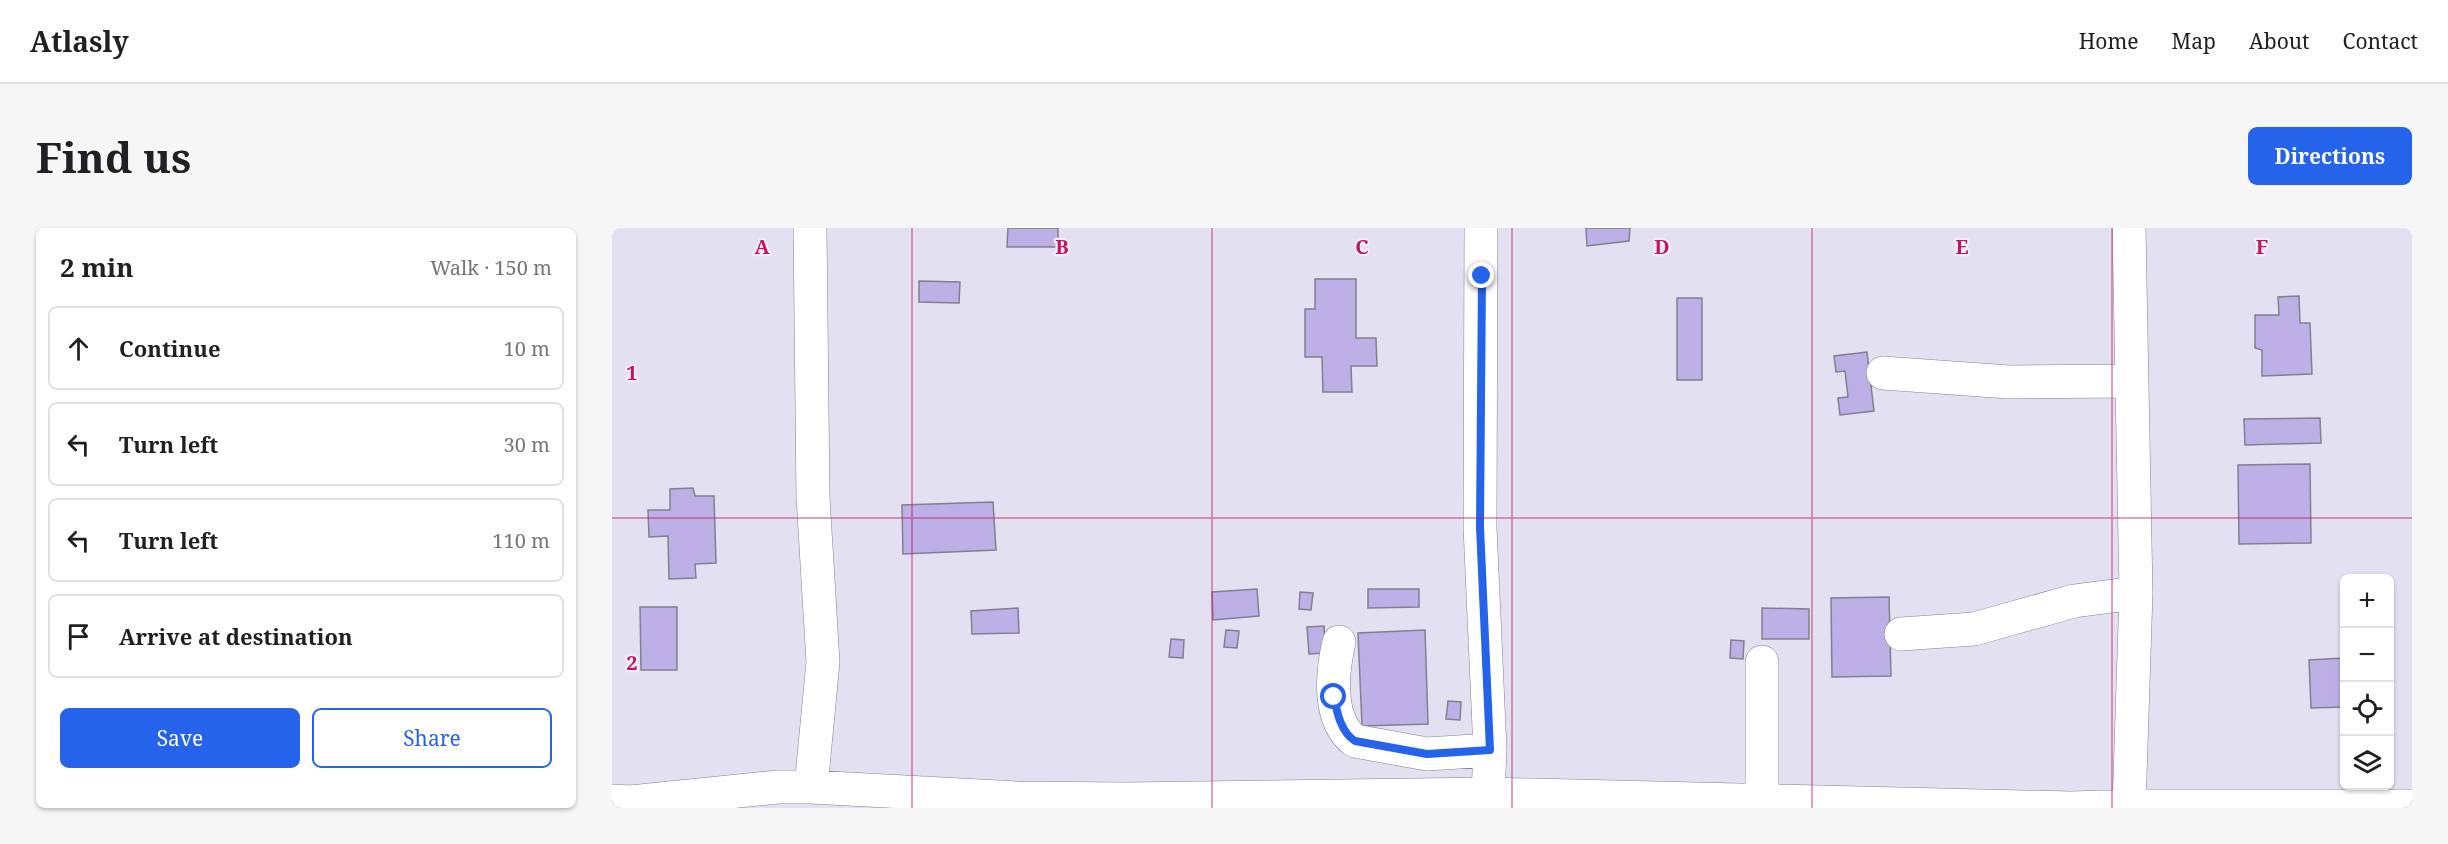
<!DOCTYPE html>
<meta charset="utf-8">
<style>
body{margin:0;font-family:"Noto Serif",serif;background:#f6f6f6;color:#202124}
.controls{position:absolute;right:18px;bottom:18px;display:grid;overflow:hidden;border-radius:9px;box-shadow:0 2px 4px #0004}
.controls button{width:54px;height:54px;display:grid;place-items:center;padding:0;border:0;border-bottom:2px solid #e0e0e0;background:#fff;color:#202124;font:30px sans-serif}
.stop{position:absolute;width:18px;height:18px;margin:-14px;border:4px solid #2563eb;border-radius:50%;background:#fff}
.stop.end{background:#2563eb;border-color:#fff;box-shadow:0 2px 6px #0008}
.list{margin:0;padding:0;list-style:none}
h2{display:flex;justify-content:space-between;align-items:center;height:78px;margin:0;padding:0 24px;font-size:26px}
h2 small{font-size:20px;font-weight:400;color:#757577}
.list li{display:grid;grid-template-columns:39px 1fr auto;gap:18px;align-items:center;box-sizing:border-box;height:84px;margin:0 12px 12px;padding:0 12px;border:2px solid #e0e0e0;border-radius:9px}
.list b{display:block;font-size:22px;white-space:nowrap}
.list em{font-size:20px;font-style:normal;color:#757577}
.actions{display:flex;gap:12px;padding:18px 24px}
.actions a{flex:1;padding:14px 0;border:2px solid #2563eb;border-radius:9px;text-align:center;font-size:21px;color:#2563eb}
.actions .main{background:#2563eb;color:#fff}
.icon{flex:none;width:33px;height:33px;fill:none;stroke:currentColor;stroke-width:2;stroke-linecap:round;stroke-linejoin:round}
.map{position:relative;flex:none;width:1800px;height:580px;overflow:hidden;border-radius:9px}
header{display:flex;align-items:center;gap:36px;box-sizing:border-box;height:84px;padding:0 30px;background:#fff;border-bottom:2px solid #e0e0e0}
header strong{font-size:28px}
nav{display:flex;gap:33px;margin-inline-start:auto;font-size:21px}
.intro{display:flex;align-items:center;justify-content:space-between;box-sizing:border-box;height:144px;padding:0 36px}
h1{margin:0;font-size:42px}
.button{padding:15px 27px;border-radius:9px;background:#2563eb;color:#fff;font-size:21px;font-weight:700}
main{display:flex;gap:36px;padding:0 36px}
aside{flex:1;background:#fff;border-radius:9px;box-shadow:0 2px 4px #0004}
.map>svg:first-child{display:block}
</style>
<header>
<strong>Atlasly</strong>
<nav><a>Home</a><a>Map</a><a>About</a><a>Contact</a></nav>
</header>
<div class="intro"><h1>Find us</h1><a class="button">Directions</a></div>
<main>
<aside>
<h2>2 min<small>Walk · 150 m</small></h2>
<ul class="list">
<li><svg class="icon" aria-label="ahead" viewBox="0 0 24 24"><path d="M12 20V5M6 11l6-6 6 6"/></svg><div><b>Continue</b></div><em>10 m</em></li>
<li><svg class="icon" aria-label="left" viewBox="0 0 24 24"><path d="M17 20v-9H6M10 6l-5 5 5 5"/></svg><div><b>Turn left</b></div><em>30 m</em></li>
<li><svg class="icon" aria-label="left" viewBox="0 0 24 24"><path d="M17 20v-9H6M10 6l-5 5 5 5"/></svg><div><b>Turn left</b></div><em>110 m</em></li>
<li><svg class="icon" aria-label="arrive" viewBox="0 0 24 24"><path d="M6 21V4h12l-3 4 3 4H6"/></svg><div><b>Arrive at destination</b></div></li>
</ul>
<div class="actions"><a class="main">Save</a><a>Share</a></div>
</aside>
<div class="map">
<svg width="1800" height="580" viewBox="0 0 1800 580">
<rect width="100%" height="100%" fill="#e3e0f1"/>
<path fill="#bcb0e6" stroke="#827f8f" stroke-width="1.5" d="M396,0H446V19H395Z
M974,0H1018L1017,13L975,18Z
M703,51H744V110H764L765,138H739L740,164H711L710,129H693V81H703Z
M307,53L348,54L347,75L307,74Z
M1687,68L1688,95H1698L1700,146L1650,148V122L1643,120V87H1667L1666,69Z
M1065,70H1090V152H1065Z
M1255,124L1262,183L1228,187L1226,170L1236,169L1233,143L1224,144L1222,128Z
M1708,190L1709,215L1633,217L1632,191Z
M1698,236L1699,315L1627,316L1626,237Z
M81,260L83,268H102L104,335L83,336L84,350L57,351L56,308L37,309L36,282H58V261Z
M381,274L384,322L291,326L290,277Z
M645,361L647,388L601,392L600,364Z
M756,361H807V379L756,380Z
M688,364L701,365L699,382L687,381Z
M1277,369L1279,448L1220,449L1219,370Z
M28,379H65V442H29Z
M406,380L407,405L360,406L359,383Z
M1150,380L1197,381V411H1150Z
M712,398L714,425L697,426L695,399Z
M614,402L627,403L625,420L612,419Z
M813,402L816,496L750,498L746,405Z
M559,411L572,412L571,430L557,429Z
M1119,412L1132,413L1131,431L1118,430Z
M1732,430V479L1699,480L1697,432Z
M836,473L849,474L848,492L834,491Z"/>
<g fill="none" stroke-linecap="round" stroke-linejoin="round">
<g stroke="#848190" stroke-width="34">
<path id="minor" d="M198,0L201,269L211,434L199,559
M869,0L868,299L878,522L876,566
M1271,145L1397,154L1520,153
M1289,406L1362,401L1462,373L1524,365
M727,414C720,444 715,492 743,513L815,526L878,522
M0,573L19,574L166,559H199L405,570L514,571L876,566L1458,580
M1150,574V434
M1460,580L1517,578H1800
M1517,580L1524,365L1517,0"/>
</g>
<use href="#minor" stroke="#fff" stroke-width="33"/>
</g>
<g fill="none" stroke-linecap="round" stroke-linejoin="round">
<path stroke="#2563eb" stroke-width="8" d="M722,469C725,485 729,504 743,513L815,526L878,522L868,299L870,48"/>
</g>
<path fill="none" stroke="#c2185b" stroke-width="1.5" stroke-opacity="0.55" d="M300,0V580M600,0V580M900,0V580M1200,0V580M1500,0V580M0,290H1800"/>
<g font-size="20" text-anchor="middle" font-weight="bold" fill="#c2185b" stroke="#f0edfe" stroke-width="4.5" stroke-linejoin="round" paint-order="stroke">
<text x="150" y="26">A</text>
<text x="450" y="26">B</text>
<text x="750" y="26">C</text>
<text x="1050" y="26">D</text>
<text x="1350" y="26">E</text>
<text x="1650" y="26">F</text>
<text x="20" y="152">1</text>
<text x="20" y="442">2</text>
</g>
</svg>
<div class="controls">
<button>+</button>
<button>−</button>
<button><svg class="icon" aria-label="locate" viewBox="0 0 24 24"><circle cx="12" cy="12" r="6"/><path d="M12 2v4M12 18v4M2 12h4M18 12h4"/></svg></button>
<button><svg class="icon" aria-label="layers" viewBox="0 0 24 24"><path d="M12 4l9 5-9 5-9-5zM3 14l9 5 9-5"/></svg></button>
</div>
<div class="stop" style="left:722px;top:469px"></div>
<div class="stop end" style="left:870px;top:48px"></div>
</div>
</main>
